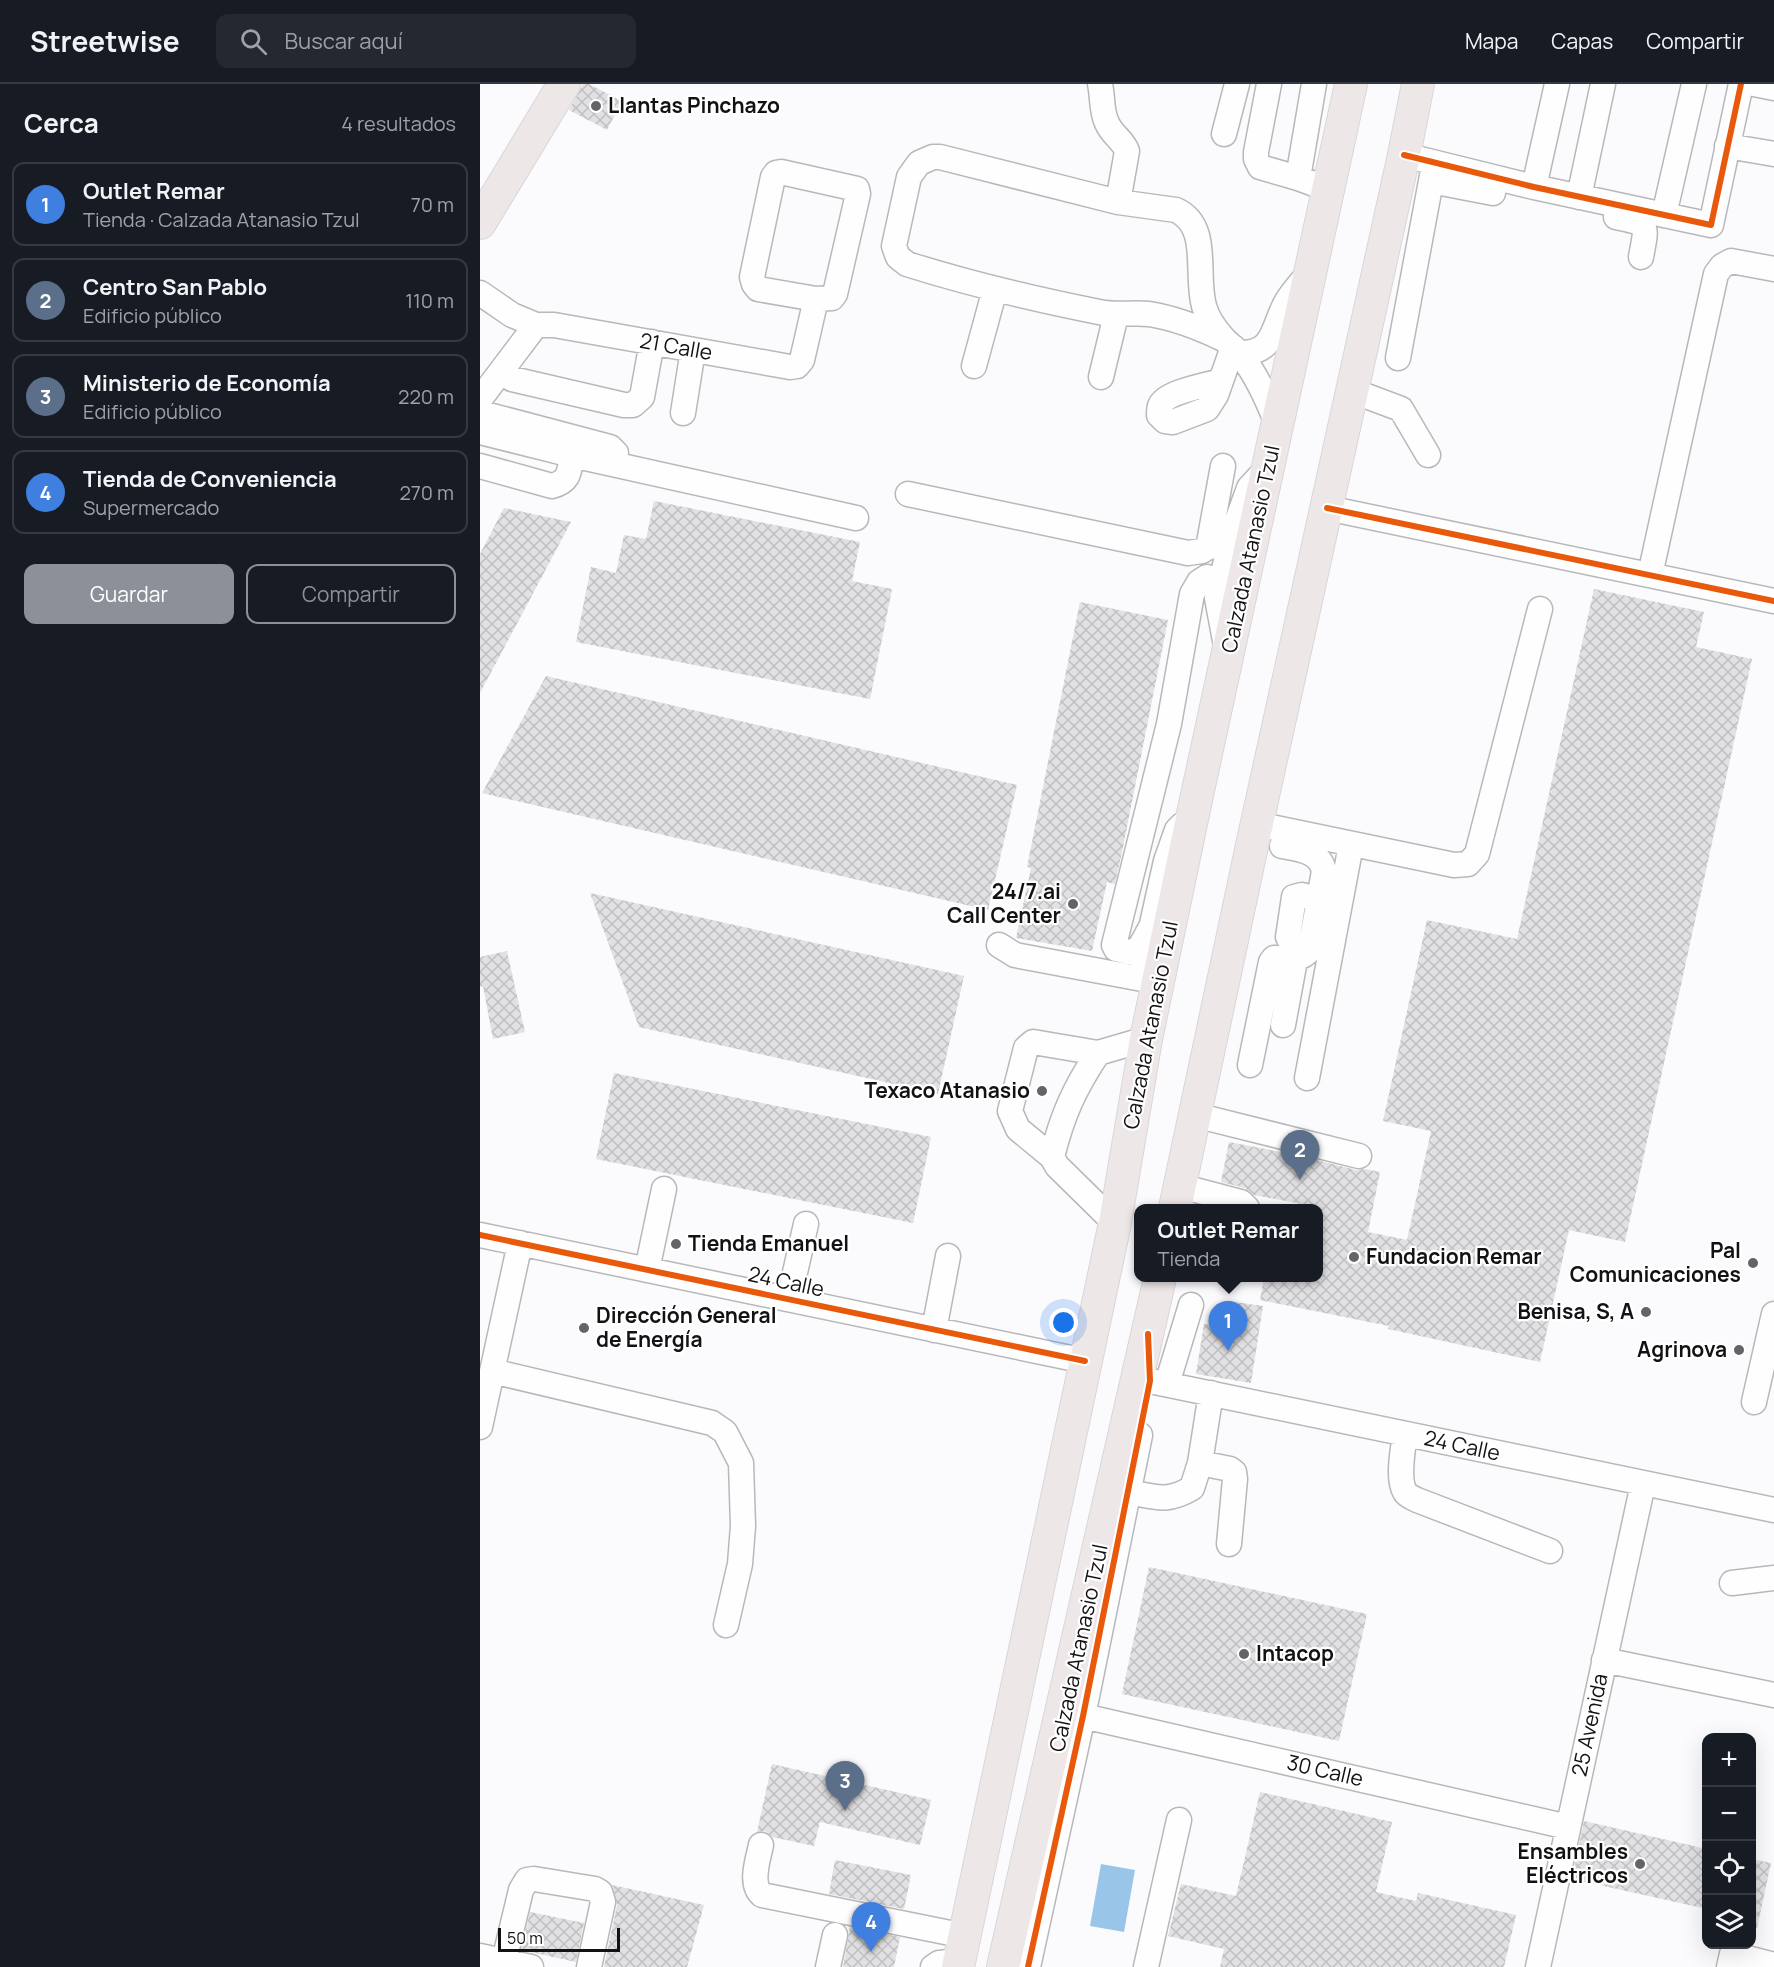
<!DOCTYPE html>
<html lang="es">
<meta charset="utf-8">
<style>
body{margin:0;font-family:Manrope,sans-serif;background:#242831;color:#f1f3f6}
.controls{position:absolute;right:18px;bottom:18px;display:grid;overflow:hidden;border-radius:12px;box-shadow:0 6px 24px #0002}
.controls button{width:54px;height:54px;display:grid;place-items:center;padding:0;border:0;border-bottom:2px solid #363941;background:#171b24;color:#f1f3f6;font:30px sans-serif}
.scale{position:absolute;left:18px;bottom:15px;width:122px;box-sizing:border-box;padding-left:6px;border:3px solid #121214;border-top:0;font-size:16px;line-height:21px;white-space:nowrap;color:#121214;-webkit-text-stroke:4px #fff;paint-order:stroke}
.you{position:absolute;left:584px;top:1239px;width:21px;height:21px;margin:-15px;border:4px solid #fff;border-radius:50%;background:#1a73e8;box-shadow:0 0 0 9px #1a73e833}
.badge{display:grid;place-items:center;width:39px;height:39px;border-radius:50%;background:#8c9099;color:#fff;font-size:20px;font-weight:700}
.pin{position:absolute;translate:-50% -50px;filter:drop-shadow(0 2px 3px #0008)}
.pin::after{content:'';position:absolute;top:32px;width:21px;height:18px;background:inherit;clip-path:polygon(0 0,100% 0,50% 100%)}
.popup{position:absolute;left:654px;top:1120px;width:189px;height:78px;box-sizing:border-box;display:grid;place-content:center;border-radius:12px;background:#171b24;filter:drop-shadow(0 2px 4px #0005);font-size:20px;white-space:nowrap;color:#9ea1a6}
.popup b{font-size:22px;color:#f1f3f6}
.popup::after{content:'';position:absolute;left:50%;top:100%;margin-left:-12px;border:12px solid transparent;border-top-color:#171b24}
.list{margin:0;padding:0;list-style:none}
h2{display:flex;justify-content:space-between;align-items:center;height:78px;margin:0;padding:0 24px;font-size:26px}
h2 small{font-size:20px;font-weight:400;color:#9ea1a6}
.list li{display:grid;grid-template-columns:39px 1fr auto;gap:18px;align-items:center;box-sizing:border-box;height:84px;margin:0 12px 12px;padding:0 12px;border:2px solid #363941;border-radius:12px}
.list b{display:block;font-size:22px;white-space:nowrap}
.list p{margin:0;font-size:20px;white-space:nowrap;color:#9ea1a6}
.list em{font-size:20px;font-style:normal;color:#9ea1a6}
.actions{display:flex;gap:12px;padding:18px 24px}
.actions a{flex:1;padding:14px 0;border:2px solid #8c9099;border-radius:12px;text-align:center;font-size:21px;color:#8c9099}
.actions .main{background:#8c9099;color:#fff}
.icon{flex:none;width:33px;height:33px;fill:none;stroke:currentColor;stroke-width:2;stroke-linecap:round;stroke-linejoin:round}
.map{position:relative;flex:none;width:1294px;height:1883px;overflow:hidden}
header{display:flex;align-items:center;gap:36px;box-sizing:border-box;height:84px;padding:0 30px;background:#171b24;border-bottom:2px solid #363941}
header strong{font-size:28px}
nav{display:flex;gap:33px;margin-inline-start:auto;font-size:21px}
.search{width:420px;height:54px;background:#242831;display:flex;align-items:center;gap:15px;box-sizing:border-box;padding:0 21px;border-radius:12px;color:#9ea1a6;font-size:22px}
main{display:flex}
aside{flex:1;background:#171b24}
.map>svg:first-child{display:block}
</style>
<header>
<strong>Streetwise</strong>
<div class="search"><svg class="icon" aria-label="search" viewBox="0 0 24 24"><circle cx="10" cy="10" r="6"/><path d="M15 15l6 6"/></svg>Buscar aquí</div>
<nav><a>Mapa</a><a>Capas</a><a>Compartir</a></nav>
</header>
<main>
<aside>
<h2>Cerca<small>4 resultados</small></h2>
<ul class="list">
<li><span class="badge" style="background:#3f7fe0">1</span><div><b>Outlet Remar</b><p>Tienda · Calzada Atanasio Tzul</p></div><em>70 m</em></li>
<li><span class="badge" style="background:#5c6f8a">2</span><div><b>Centro San Pablo</b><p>Edificio público</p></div><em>110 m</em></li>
<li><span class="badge" style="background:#5c6f8a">3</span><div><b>Ministerio de Economía</b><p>Edificio público</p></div><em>220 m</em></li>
<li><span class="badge" style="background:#3f7fe0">4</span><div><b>Tienda de Conveniencia</b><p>Supermercado</p></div><em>270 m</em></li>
</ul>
<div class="actions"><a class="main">Guardar</a><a>Compartir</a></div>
</aside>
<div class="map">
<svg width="1294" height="1883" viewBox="0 0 1294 1883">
<defs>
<pattern id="building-cross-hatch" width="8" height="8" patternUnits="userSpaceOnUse" patternTransform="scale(1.5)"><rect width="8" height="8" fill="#e1e0e2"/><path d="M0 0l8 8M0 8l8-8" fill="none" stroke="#c0bfc1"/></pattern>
</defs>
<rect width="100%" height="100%" fill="#fbfbfe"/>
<path fill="#99c6e8" d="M621,1780L655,1786L644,1848L610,1842Z"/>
<path fill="url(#building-cross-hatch)" d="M103,0H109L142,17L127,46L89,26Z
M174,417L380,458L372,497L412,505L390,615L96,558L111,483L136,489L144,451L166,455Z
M24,424L91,438L0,609V470Z
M1114,505L1224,528L1216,563L1272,575L1145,1158L1089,1146L1060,1278L908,1245L909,1242L780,1216L784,1194H838V1123L774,1111L765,1104L741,1098L749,1058L821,1072L876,1086L885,1085L900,1088L888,1148L927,1156L951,1047L903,1037L947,836L1037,855Z
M600,518L688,536L642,768L635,800L627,798L612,867L536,854L551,784L547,783Z
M66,592L537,701L508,826L2,709Z
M110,809L484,892L458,1010L159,943Z
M27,867L45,948L13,955L3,902L0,903V873Z
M134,989L451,1053L433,1139L116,1075Z
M748,1217L783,1222L771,1299L716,1290L724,1240L744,1243Z
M669,1483L887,1530L859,1657L642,1610Z
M292,1680L451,1716L440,1761L340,1738L334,1762L292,1753L285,1747L277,1748Z
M780,1708L912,1738L896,1808L936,1817L938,1809L1036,1831L1024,1883H740L744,1865L688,1852L701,1800L756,1812Z
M1104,1737L1227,1765V1825L1092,1795Z
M1272,1775L1291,1779L1277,1844H1272Z
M355,1776L431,1791L424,1825L349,1810Z
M132,1801L224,1821L207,1883H124L137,1821Z
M50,1828L104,1839L96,1878L41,1866Z
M370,1843L420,1853L414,1883H363Z"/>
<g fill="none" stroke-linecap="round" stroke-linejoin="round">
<g stroke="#b8b8ba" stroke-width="27">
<path id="minor" d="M620,0C623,13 621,27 627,39C632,51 643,56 647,67L638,118
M789,0L776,68V75L780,83L818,94L848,105
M1274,0L1294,4
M744,50L757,0
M1247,62L1294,70
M924,71L1054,103L1231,141L1261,0
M301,88L377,105L378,110L355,210L352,214L336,215L278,205L274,200L272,193L293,93L296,89Z
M818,94L834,0
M951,97L1013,109
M1054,103L1077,0
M1099,113L1123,0
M1184,131L1214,0
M1136,133C1170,140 1167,140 1161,173
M0,209L32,231L56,241
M743,255C720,244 695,234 669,230C652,228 638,232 619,228C554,215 490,200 427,180L418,173L414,162L429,93L439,79L453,73H460L638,118L696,126C731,142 715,190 724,222C727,234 735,245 743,254C748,260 755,264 760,270C776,290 787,315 797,339
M759,269C796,270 792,242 807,217C813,207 821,199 828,190
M918,274L954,81
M494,282L515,205
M621,293L636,231
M32,295L144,321H153L162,313L172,258
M741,297C727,301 685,308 680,322C679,324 679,329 679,331L685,337L693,338L727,325L736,311L753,263
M873,307L921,325L948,371
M0,315L56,241H74L310,283L317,282L322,276L336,215
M203,329L213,266
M5,330L130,363L136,369
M0,348L92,371C89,388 90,397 72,402L0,382
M92,371L376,434
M428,410L708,469L722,467L753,448
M847,424L1294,517
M728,464L743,382
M1170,491L1236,190L1242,182L1251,177L1294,185
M746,562L737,514L753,448L769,404L781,391
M777,740L974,781L988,780L997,770L1060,525
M672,841L659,865L649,868L636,865L634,861L689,640L712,510L719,498L727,493
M519,861L535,871L673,897
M830,866L810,856L808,853L814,813L822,811L840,816
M660,894L686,777L697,746L702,741
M803,941L815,876
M770,981L791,878L794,874C809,874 819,878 830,866L844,787C840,767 819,765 802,762
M827,994L871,761
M715,1031L879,1072
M572,1073C582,1032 594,1005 618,969
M700,1102L761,1118L767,1124
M635,1139L577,1082L572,1073L538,1045L530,1027L546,964L553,958L618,969L666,955
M0,1151L605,1277
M167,1186L184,1105
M309,1215L326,1140
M454,1246L468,1172
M12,1287L232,1339L245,1348L261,1379L263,1442L260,1480L246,1541
M670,1297L1294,1426
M687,1300L711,1221
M1274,1318L1294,1230
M0,1343L40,1159
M925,1350C923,1366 917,1394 925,1408C927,1412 933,1414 937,1416L1070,1467
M720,1379L750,1385L754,1388L755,1395L749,1460
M648,1408C676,1413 687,1419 712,1404L720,1379L731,1309
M1252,1499L1294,1494
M1124,1576L1294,1611
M603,1632L1088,1743
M281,1761C278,1776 269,1800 282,1811L485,1852
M0,1872L51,1883
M24,1877L41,1806L47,1796L54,1795L115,1805L120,1808L123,1818L109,1883
M348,1883L355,1851
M453,1883L459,1879L479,1877
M548,1883L603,1632L660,1351
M666,1883L699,1736
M1058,1883L1163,1400
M1249,1883L1252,1870L1294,1881"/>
</g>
<g stroke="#d7d7d9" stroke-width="34">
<path id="major" d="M0,139L84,0
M695,1124L773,757L924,71L938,0
M478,1883L635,1139L666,955L714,725L871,0
M523,1883L680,1194"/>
</g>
<use href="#minor" stroke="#fefeff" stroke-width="24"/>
<use href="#major" stroke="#eee7e7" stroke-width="32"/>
<g stroke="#fff" stroke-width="10">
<path id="cycleway" d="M924,71L1054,103L1231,141L1261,0
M847,424L1294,517
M0,1151L605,1277
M548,1883L603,1632L670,1297L668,1250"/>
</g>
<use href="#cycleway" stroke="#e8590c" stroke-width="6"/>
</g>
<g fill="#646466" stroke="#fff" stroke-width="2">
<circle cx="116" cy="22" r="6"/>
<circle cx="593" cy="820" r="6"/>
<circle cx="562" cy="1007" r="6"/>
<circle cx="196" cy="1160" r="6"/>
<circle cx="874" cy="1173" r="6"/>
<circle cx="1273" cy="1179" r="6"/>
<circle cx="1166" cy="1228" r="6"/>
<circle cx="104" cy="1244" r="6"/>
<circle cx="1259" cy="1266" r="6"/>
<circle cx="764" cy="1570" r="6"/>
<circle cx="1160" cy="1780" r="6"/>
</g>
<g text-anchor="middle" stroke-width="4.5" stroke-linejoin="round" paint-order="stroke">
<g font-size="21" font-weight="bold" fill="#121214" stroke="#fff" text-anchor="end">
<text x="128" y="29" text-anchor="start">Llantas Pinchazo</text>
<text x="581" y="815">24/7.ai<tspan x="581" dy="24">Call Center</tspan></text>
<text x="550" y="1014">Texaco Atanasio</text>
<text x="208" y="1167" text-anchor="start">Tienda Emanuel</text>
<text x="1261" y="1174">Pal<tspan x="1261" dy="24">Comunicaciones</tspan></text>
<text x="886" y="1180" text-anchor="start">Fundacion Remar</text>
<text x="1154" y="1235">Benisa, S, A</text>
<text x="116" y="1239" text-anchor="start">Dirección General<tspan x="116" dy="24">de Energía</tspan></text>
<text x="1247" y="1273">Agrinova</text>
<text x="776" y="1577" text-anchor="start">Intacop</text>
<text x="1148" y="1775">Ensambles<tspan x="1148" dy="24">Eléctricos</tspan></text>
</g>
<g font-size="21" fill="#121214" stroke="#fff">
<text transform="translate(196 263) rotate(10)" y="7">21 Calle</text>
<text transform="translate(771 465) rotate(-78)" y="7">Calzada Atanasio Tzul</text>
<text transform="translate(671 941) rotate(-79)" y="7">Calzada Atanasio Tzul</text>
<text transform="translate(306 1198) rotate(12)" y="7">24 Calle</text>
<text transform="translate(982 1362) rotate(12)" y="7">24 Calle</text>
<text transform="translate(599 1564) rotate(-78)" y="7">Calzada Atanasio Tzul</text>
<text transform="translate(1110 1641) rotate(-78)" y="7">25 Avenida</text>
<text transform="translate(845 1687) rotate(13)" y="7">30 Calle</text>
</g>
</g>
</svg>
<div class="controls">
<button>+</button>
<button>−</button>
<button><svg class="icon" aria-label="locate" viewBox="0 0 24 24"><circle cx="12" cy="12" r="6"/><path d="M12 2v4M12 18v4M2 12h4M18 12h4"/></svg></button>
<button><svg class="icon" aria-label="layers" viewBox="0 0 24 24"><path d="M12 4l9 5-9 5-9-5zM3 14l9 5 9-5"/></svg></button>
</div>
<div class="scale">50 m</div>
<div class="you"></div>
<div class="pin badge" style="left:748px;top:1267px;background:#3f7fe0">1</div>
<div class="popup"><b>Outlet Remar</b>Tienda</div>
<div class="pin badge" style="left:820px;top:1096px;background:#5c6f8a">2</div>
<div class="pin badge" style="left:365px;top:1727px;background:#5c6f8a">3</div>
<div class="pin badge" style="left:391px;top:1868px;background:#3f7fe0">4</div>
</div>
</main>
